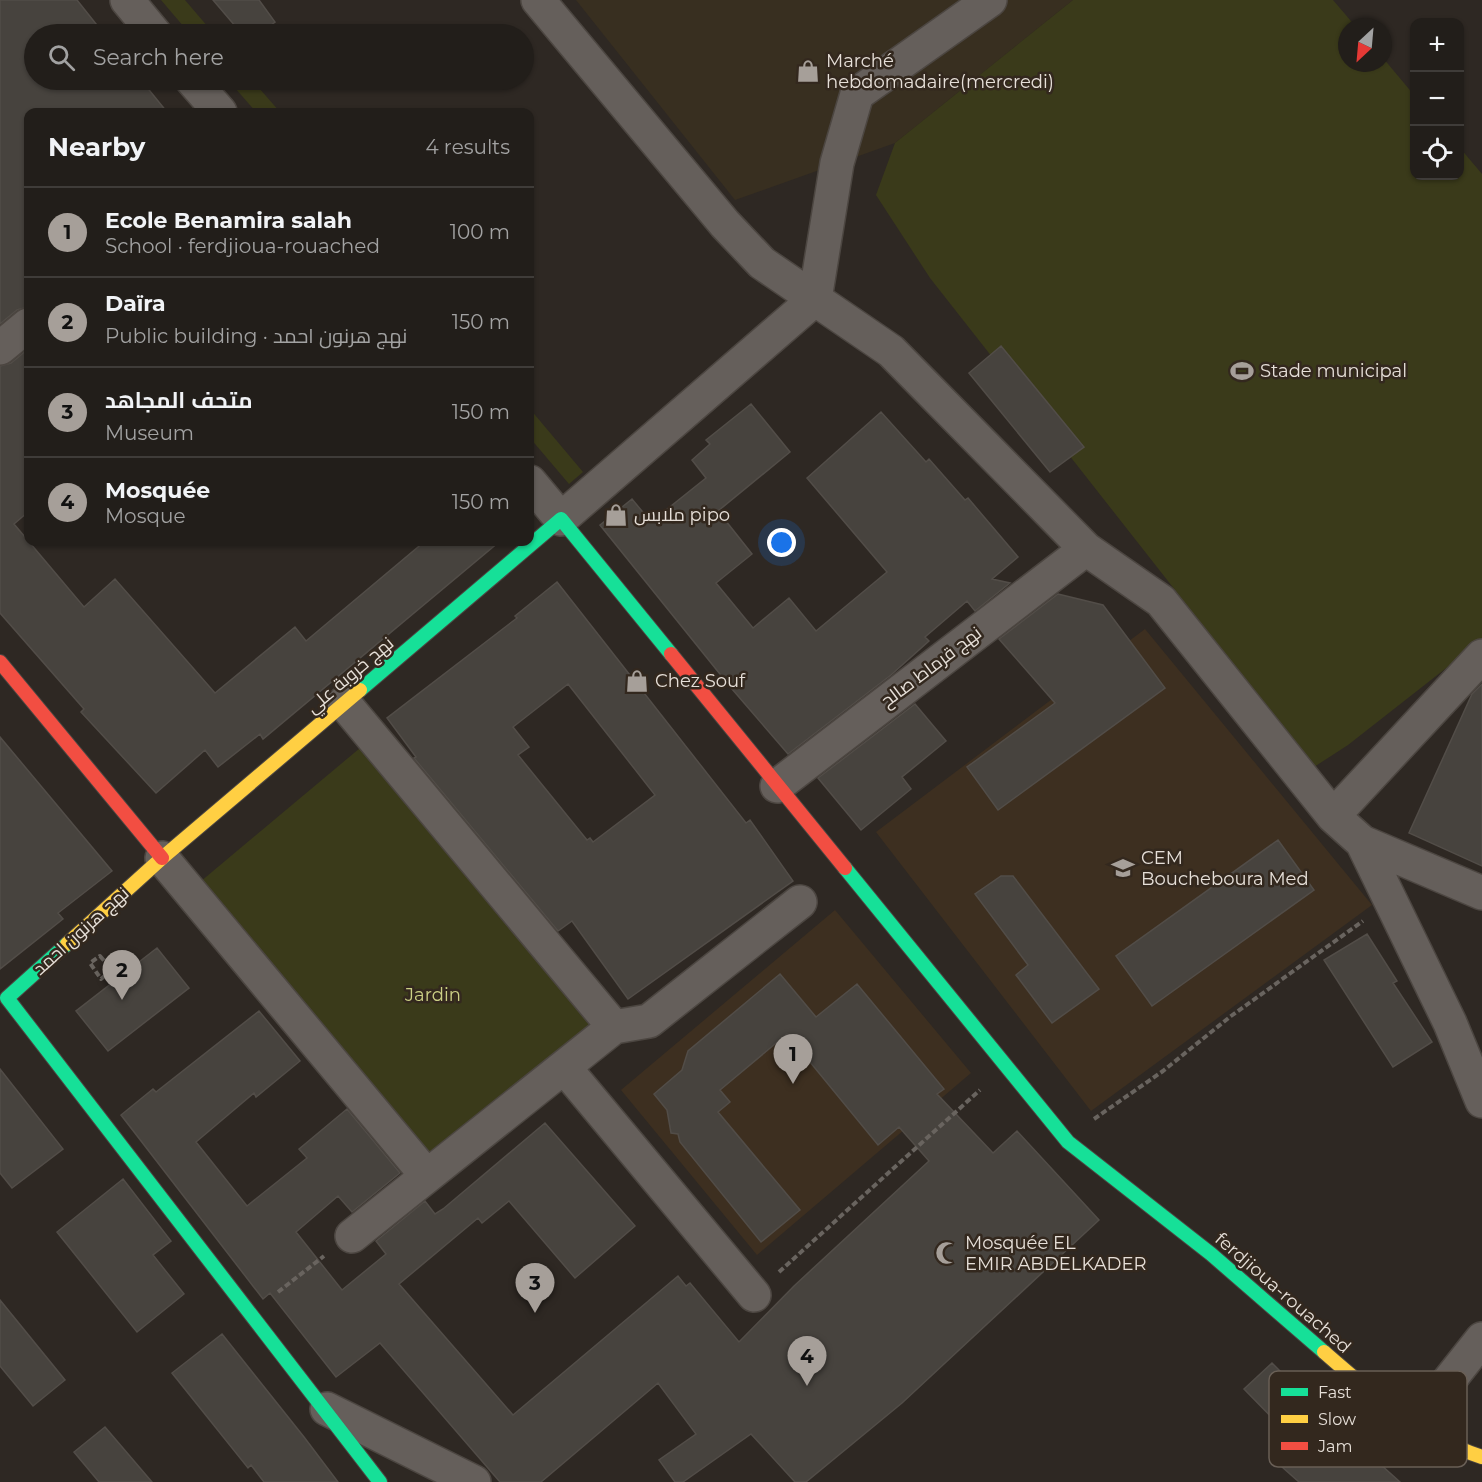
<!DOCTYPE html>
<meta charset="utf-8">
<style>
body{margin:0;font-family:Montserrat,Cairo,sans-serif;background:#2a2723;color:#f1f3f6}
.controls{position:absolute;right:18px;top:18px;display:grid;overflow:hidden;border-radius:12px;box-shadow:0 2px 4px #0004}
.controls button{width:54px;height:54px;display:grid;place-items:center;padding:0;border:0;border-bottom:2px solid #3f3c39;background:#221e1a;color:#f1f3f6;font:30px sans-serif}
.compass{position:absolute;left:1338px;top:18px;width:54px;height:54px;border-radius:50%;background:#221e1a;box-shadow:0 2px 4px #0004;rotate:206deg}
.you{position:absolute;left:782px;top:543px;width:21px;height:21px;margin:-15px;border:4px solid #fff;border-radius:50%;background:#1a73e8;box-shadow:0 0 0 9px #1a73e833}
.badge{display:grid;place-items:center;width:39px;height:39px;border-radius:50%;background:#a69f99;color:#111;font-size:20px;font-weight:700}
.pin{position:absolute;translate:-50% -50px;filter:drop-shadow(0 2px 3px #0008)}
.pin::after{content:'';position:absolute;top:32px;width:21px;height:18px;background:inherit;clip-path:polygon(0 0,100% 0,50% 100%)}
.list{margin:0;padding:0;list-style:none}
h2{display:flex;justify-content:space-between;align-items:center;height:78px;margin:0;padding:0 24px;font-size:26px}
h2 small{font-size:20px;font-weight:400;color:#a2a2a2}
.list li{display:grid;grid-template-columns:39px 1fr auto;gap:18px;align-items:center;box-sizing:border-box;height:90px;padding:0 24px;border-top:2px solid #3f3c39}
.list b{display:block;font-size:22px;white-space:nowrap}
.list p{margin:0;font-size:20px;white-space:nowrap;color:#a2a2a2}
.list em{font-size:20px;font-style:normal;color:#a2a2a2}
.icon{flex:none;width:33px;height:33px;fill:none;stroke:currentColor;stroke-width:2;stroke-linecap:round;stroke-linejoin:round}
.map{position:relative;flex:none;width:1482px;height:1482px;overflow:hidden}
.search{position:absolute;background:#221e1a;box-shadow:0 2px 4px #0004;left:24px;top:24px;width:510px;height:66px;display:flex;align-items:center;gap:15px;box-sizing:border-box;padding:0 21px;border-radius:33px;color:#a2a2a2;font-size:22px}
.panel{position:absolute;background:#221e1a;box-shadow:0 2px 4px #0004;left:24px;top:108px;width:510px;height:438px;border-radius:12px}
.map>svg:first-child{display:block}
</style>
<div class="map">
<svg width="1482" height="1482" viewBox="0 0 1482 1482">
<rect width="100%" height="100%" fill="#2e2823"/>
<path fill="#382f20" d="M576,0H1073L895,143L735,200Z"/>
<path fill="#3d2f20" d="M1145,629L1372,905L1091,1111L876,832Z
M835,910L971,1073L757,1255L621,1090Z"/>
<path fill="#3a3a1a" d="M161,0H185L214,34H190Z
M1073,0H1333L1356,27H1347V63H1383V58L1414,95V176H1460V148L1482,174V640L1348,745L1314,767L930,278L876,195L895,143Z
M228,80H252L280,112H256Z
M530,409L583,472L569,484L530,438Z
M360,748L593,1023L433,1157L200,882Z"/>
<path fill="#47433e" stroke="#524d48" stroke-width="1.5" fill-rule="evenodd" d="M0,0H77L104,34H34V80H141L167,112H28V307L17,310L0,324Z
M213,0H259L275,22L259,34H242Z
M1001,346L1084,447L1050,472L969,373Z
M28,349V512L14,524L84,607L115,579L215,693L295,627L306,641L424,542H499L263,739L260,734L218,767L205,750L156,793L81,712L84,709L0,613V366L11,363Z
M751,404L790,452L718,511L752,554L716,583L753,628L789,598L816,631L887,572L807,478L881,412L926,462L929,459L965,500L968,498L1018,557L992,579L1010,583L975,611L967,601L925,637L929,641L891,675L788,754L732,689L600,525L632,499L651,522L706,478L692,460L710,444L706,440Z
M557,582L746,823L750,820L793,881L628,999L572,921L558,931L414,758L416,757L387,718L517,618L515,616ZM568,684L655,795L593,842L590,838L587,840L518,755L529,747L513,727Z
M1058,594L1103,605L1165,688L998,810L967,767L1055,703L999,639Z
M1482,684V866L1409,833L1472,694Z
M915,704L946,741L902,777L911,789L861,830L818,778Z
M0,737L112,871L58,913L63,919L0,969Z
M1278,840L1314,890L1152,1006L1116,956Z
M1001,876H1013L1099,989L1052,1023L1016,975L1028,965L975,894Z
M1367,934L1397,981L1393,983L1432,1042L1393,1067L1324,960Z
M157,948L189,988L108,1051L76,1011Z
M780,974L816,1017L857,984L944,1089L937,1094L993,1153L1017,1131L1099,1220L902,1403L806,1482H795L751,1434L683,1482H675L659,1460L696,1434L658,1383L541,1482H500L380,1343L336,1377L270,1293L263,1299L121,1115L153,1089L156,1092L259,1011L300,1061L256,1097L254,1093L196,1142L247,1206L307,1158L299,1149L347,1109L400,1173L352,1212L338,1196L296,1232L342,1290L386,1254L376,1241L425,1201L435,1214L443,1209L545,1123L635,1226L575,1278L509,1201L482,1223L478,1218L399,1284L513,1415L678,1276L686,1286L690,1283L739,1342L794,1286L929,1161L899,1127L878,1145L787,1034L720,1090L730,1102L718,1112L800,1210L761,1242L680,1142L678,1134L671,1133L667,1110L654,1094L682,1070L688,1051Z
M0,1069L63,1149L12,1188L0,1173Z
M123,1179L171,1241L153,1255L184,1294L137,1332L57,1232Z
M0,1300L65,1380L33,1406L0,1366Z
M222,1334L304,1437L338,1482H264L251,1465L248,1468L172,1373Z
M1272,1363L1310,1401L1400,1482H1299L1273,1459L1292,1438L1244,1389Z
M105,1427L152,1482H99L74,1452Z"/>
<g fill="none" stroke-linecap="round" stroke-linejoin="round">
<g stroke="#4c4641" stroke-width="36">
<path id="street" d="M127,0L155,34
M538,0L725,224L762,263L891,351L1086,549L1161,601L1333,816L1362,842L1450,1023L1482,1101
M192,80L220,112
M0,348L28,325
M530,482L561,519L815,299L837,163L857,94L990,0
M344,703L614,1027
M777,786L1086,549
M1333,816L1482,656
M1362,842L1482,893
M162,858L427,1176
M564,1067L754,1295
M352,1236L614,1027L649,1021L800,902
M327,1409L474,1482
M1414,1425L1482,1339"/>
</g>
<g stroke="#4c4641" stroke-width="16">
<path id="fast" d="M360,690L561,519L671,654
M845,868L1068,1142L1211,1254L1324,1352
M67,944L7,998L380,1482"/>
</g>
<g stroke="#4c4641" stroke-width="16">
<path id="slow" d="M67,944L162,858L360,690
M1324,1352C1372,1394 1421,1437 1482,1457"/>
</g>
<g stroke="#4c4641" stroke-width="16">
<path id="jam" d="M671,654L845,868
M0,662L162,858"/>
</g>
<path stroke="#69645f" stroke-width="4" stroke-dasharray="6 3" stroke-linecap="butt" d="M100,956L112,970L101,979L90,963Z
M1094,1119L1163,1071L1231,1016L1363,921
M779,1272L980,1090
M278,1292L324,1256"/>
<use href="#street" stroke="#655f5b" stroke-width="33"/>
<use href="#fast" stroke="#16e098" stroke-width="14"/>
<use href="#slow" stroke="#ffcf43" stroke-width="14"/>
<use href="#jam" stroke="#f24e42" stroke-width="14"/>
</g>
<defs>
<g id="shop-bare" transform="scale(1.8)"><path d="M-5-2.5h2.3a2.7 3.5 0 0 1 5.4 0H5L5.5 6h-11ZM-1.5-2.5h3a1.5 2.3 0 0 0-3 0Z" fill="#a69f99" stroke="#33281e" stroke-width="2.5" paint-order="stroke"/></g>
<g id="stadium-bare" transform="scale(1.8)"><path d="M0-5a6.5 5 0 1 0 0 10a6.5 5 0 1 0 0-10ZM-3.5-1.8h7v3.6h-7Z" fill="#a69f99" stroke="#33281e" stroke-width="2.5" paint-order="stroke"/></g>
<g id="school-bare" transform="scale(1.8)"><path d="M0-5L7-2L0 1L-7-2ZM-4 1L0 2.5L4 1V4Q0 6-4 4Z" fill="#a69f99" stroke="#33281e" stroke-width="2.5" paint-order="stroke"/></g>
<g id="mosque-bare" transform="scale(1.8)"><path d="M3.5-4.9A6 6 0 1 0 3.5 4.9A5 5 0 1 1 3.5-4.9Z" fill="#a69f99" stroke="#33281e" stroke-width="2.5" paint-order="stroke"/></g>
</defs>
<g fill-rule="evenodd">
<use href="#shop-bare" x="808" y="71"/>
<use href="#stadium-bare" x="1242" y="371"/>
<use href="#shop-bare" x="616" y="515"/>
<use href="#shop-bare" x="637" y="681"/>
<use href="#school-bare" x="1123" y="868"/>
<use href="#mosque-bare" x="947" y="1253"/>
</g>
<g text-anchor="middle" stroke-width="5" stroke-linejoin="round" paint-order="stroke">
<g font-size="18" fill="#e6dfd8" stroke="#33281e" text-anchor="start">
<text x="826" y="67">Marché<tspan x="826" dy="21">hebdomadaire(mercredi)</tspan></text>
<text x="1260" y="377">Stade municipal</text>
<text x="634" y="521">ملابس pipo</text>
<text x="655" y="687">Chez Souf</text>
<text x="1141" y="864">CEM<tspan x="1141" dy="21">Boucheboura Med</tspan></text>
<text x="965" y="1249">Mosquée EL<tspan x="965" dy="21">EMIR ABDELKADER</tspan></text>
</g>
<g font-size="18" fill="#e6dfd8" stroke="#33281e">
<text transform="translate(931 667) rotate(-37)" y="6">نهج قرماط صالح</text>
<text transform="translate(350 675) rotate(-40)" y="6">نهج خروبة علي</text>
<text transform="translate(81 931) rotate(-42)" y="6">نهج هرنون احمد</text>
<text transform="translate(1283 1293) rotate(41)" y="6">ferdjioua-rouached</text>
</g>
<g font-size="18" fill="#ccd085" stroke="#33281e">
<text x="433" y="1001">Jardin</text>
</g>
</g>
<rect x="1269" y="1371" width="198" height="96" rx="9" fill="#33281e" stroke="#695f56" stroke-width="1.5"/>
<rect x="1281" y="1388" width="27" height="8" fill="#16e098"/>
<rect x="1281" y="1415" width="27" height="8" fill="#ffcf43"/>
<rect x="1281" y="1442" width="27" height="8" fill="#f24e42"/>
<g font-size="16" fill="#e6dfd8">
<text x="1318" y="1398">Fast</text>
<text x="1318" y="1425">Slow</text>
<text x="1318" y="1452">Jam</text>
</g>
</svg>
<div class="controls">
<button>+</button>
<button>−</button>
<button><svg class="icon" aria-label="locate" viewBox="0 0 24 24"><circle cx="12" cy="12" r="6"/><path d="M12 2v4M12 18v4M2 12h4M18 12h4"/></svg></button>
</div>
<svg class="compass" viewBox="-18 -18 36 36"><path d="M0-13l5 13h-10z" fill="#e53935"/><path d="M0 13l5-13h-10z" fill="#a2a2a2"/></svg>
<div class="you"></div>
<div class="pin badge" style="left:793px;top:1084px">1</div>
<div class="pin badge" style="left:122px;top:1000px">2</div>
<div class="pin badge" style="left:535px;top:1313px">3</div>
<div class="pin badge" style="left:807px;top:1386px">4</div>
<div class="search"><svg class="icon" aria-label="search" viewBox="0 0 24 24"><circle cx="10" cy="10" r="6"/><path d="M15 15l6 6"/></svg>Search here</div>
<section class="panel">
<h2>Nearby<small>4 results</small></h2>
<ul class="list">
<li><span class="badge">1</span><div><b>Ecole Benamira salah</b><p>School · ferdjioua-rouached</p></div><em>100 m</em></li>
<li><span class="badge">2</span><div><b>Daïra</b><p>Public building · نهج هرنون احمد</p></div><em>150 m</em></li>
<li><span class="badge">3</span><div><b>متحف المجاهد</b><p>Museum</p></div><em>150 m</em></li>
<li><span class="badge">4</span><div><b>Mosquée</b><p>Mosque</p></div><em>150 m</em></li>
</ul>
</section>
</div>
